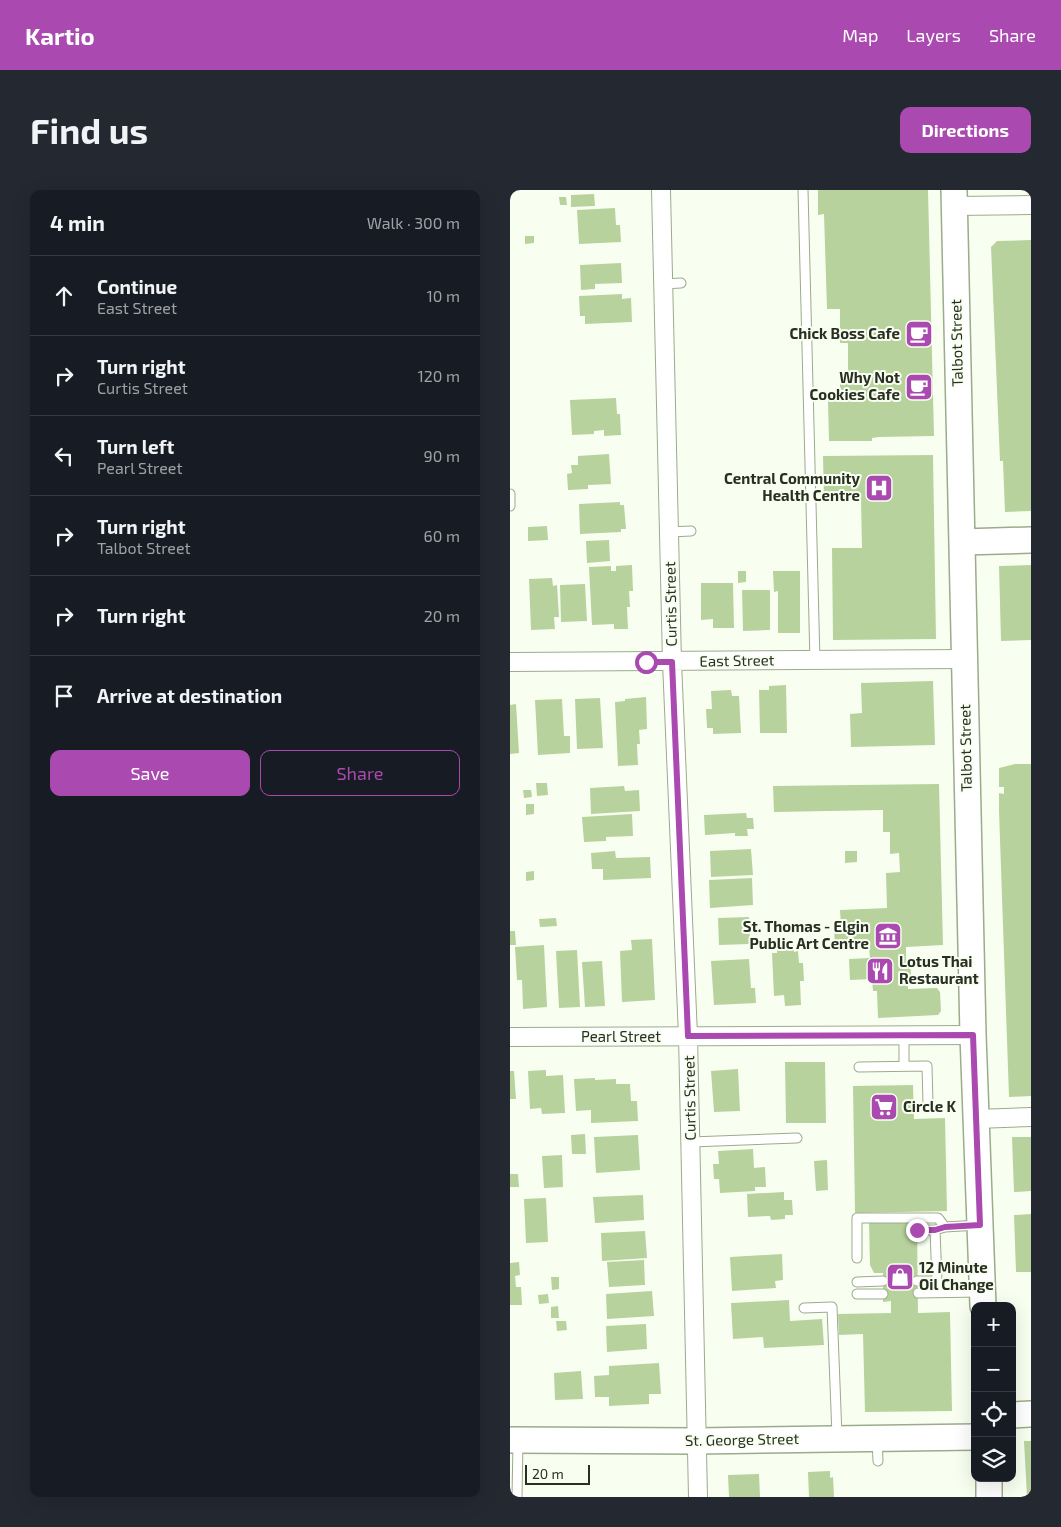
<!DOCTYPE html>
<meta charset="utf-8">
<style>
body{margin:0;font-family:"Exo 2",sans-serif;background:#242831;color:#f1f3f6}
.controls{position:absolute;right:15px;bottom:15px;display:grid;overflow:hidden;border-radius:10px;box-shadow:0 5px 20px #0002}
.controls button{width:45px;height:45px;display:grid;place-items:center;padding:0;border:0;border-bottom:1px solid #363941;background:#171b24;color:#f1f3f6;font:25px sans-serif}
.scale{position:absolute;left:15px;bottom:12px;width:65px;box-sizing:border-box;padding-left:5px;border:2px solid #292f23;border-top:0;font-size:14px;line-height:18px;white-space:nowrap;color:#292f23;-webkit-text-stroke:4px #f8fff1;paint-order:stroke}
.stop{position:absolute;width:15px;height:15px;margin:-11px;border:4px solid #aa49b0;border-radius:50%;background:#fff}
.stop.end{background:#aa49b0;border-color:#fff;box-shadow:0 1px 5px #0008}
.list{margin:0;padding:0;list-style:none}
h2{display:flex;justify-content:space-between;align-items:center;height:65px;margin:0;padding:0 20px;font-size:21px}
h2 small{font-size:16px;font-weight:400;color:#9ea1a6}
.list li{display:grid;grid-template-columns:32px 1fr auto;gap:15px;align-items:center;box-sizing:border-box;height:80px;padding:0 20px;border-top:1px solid #363941}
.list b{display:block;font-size:19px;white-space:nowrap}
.list p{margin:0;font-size:16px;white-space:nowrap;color:#9ea1a6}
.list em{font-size:16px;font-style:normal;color:#9ea1a6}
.actions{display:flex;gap:10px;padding:15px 20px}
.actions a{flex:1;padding:11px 0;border:1px solid #aa49b0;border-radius:10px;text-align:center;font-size:18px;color:#aa49b0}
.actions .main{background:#aa49b0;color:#fff}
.icon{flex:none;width:28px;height:28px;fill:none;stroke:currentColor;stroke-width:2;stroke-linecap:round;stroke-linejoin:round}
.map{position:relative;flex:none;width:521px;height:1307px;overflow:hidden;border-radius:10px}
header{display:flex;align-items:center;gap:30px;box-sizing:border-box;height:70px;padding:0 25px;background:#aa49b0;color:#fff}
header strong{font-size:24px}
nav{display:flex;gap:28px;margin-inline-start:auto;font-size:18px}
.intro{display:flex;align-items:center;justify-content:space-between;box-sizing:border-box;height:120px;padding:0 30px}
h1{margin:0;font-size:35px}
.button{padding:12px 22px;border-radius:10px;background:#aa49b0;color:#fff;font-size:18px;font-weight:700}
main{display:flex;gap:30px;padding:0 30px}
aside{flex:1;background:#171b24;border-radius:10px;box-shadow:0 5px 20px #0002}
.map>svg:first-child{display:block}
</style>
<header>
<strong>Kartio</strong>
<nav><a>Map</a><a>Layers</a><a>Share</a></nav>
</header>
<div class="intro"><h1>Find us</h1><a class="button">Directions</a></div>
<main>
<aside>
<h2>4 min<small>Walk · 300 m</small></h2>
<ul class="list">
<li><svg class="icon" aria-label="ahead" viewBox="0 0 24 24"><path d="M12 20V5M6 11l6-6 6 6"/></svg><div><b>Continue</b><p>East Street</p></div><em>10 m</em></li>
<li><svg class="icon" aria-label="right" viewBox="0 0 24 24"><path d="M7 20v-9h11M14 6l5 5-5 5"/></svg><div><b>Turn right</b><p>Curtis Street</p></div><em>120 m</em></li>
<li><svg class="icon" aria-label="left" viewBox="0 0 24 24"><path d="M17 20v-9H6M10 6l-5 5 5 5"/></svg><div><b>Turn left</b><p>Pearl Street</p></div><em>90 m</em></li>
<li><svg class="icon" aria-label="right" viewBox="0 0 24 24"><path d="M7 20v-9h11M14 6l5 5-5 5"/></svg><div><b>Turn right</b><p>Talbot Street</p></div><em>60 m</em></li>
<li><svg class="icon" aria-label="right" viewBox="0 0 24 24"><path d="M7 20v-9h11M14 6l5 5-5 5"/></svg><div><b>Turn right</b></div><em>20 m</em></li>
<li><svg class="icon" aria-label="arrive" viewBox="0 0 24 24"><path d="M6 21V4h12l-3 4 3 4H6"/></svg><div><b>Arrive at destination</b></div></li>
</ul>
<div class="actions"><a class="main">Save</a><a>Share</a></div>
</aside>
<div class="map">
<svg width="521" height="1307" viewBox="0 0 521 1307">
<rect width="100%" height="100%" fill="#f8fff1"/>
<path fill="#b8d29d" d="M308,0H418L424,246L369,247L362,248V251H319L318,210H330V185H338V153H330V119H317L314,24L308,25Z
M84,4L85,16L61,17V5Z
M49,7H56L57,15H50Z
M105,18L106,35H110L111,52L69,54L67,20Z
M15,46H24V53L15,54Z
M521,50V321L495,322L493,271H490L481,57L487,51Z
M111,73L112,93L85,94V99L71,100L70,75Z
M112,104V109L121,108L122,132L75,134V126H70L69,106Z
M106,208L107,224H110L111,245L94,246V240L84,241V244L62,245L60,210Z
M99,264L101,294L78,295V299L58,300L57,284L62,283L61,275H68V266Z
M423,265L426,449L323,450L322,358H352L351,310H314L313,266Z
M110,312V315H114L116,339H111V342L70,344L69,314Z
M37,336L38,350L18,351V337Z
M99,350L100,371L77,373L76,351Z
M122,375L123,401H119L120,417H117L118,439H104V434L82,435L79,377L101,376V381H106V376Z
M521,375V450L491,451L489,376Z
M228,381H236V392L228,393Z
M263,381H290V443H268V401L264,402Z
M42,388L43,396L47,395L49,427H44L45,439L21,440L19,389Z
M191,393H223L224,438H203V429L191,430Z
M75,394L77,431L51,432L50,395Z
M232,400H260V440L233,441Z
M423,491L425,555L341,557L340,524L352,523L351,493Z
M276,495L277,543H250L249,500H259V496Z
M221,500L222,506H229L231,543L203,544V538H197L196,519H202L201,501Z
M136,507L137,539L129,540L130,554H127L128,575L108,576L105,512L115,511V509Z
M90,508L93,558L67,559L65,509Z
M52,509L54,546H60V563L28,565L25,510Z
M6,514L9,563L0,564V515Z
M505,574H521V906L499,907L489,621V603L494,604V597H489V578Z
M26,593H37L38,605L27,606Z
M429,594L433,755L396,757V770H400L401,785H398V799L427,798L430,802L431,821L428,825L368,828L367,801H363L362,789L340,790L339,769L360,768L359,758L325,760L324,736H331L330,720L377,718L376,683L390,682L389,663L380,664V642H373V620L264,622L263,596Z
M114,596L115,601L129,600L130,621L81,624L80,598Z
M13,600H21L22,607L14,608Z
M16,614H24V624L16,625Z
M236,623L237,628H243L244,639H237L238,646H225V643L195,645L194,625Z
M122,624L123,646L96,647V651L74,652L72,627Z
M241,659L243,685L201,687L200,661Z
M105,661L106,668L140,667L141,688L93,690V679H82L81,663Z
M335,661H347V672L335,673Z
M24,681V690L16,691V682Z
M242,688L243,715L200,718L199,690Z
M239,727L240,754L209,755L208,728Z
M46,728L47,736L30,737L29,729Z
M0,741H5L6,755H0Z
M142,749L145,810L112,812L110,761L122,760L121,750Z
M284,751V762L288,761L289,773H293L294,791H290L291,815L275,816L274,805L264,806L262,763H267V752Z
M34,755L37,817L13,819L12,790H7L5,757Z
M67,760L70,817L49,818L46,761Z
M239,769L241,798H245L246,813L204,815L201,771Z
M92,771L95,816L75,817L72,772Z
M275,872H315L316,933H276Z
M228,879L230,921L204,922L201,881Z
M36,880V886L53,885L55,923L32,924L31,918L20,919L18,881Z
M0,881H4L6,909H0Z
M85,888V890L106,889V894H120L121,911H127L128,931L81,933V920L66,921L64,889Z
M403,895L404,929L435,928L437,1021L345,1023L343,896Z
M75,944L76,964H62L61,945Z
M128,945L130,980L86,983L84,947Z
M502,947H521V1001L504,1002Z
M243,959L244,978L255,977L256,997H245V1001L210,1003L209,989H204L203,974H209L208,961Z
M52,965L53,997L34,998L32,966Z
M317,970L318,1000L306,1001L304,971Z
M0,984H8L9,997H0Z
M274,1002V1010H282L283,1025H275V1029L261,1030L260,1026L238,1027L237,1004Z
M133,1005L134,1030L85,1033L83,1007Z
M36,1008L38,1052L16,1053L14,1009Z
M521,1024V1082H506L504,1025Z
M407,1032L408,1123L440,1122L442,1221L355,1222L353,1144L329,1145L328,1124L381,1123V1111L373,1112V1083H364L360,1075L359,1033Z
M135,1041L137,1068L92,1071L91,1043Z
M272,1064L273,1090L265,1091L266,1098L222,1101L220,1067Z
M134,1070L135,1095L99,1097L97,1072Z
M9,1072L10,1085L5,1086L6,1097H11L12,1115H0V1073Z
M41,1087H49V1099L42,1100Z
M142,1101L144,1126L97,1129L96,1104Z
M38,1104L39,1113L29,1114L28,1105Z
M279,1110L280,1131L312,1129L314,1155L254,1158L253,1147L223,1149L221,1113Z
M48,1116L49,1128H41V1117Z
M46,1131H56L57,1140L47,1141Z
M136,1134L137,1159L97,1162L96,1136Z
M149,1173L151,1204H139V1214L99,1216V1207H85L84,1186L99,1185V1176Z
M71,1181L73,1209L45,1210L44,1183Z
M514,1251H521V1307H517Z
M320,1281V1288L323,1287L324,1307H299L298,1282Z
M249,1284L250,1307H219L218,1285Z"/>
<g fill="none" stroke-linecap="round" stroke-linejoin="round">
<g stroke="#9bab8b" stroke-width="11">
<path id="lane" d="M293,0L305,471
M153,94L171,93
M0,304V316
M159,342L181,341
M394,846V876
M349,877L417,876L418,914
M181,952L287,948
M407,1040H425L435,1037L469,1035
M425,1040L427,1091
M347,1068V1028H428L435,1037
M407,1091H427V1096
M347,1092L373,1091
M408,1103L470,1102
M347,1104H373
M294,1118L322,1117L327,1246
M367,1249L368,1271
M7,1307L8,1252"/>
</g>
<g stroke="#9bab8b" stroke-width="20">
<path id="street" d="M151,0L162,472L178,846L188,1307
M445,16L521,15
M0,472L454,469
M0,847L463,845
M466,929L521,927"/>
</g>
<g stroke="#9bab8b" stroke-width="28">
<path id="secondary" d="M444,0L463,845L473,1116
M452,352L521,350
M502,1225L521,1224
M0,1250L187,1251L465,1247
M479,1288V1307"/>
</g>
<use href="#lane" stroke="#fff" stroke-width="9"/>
<use href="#street" stroke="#fff" stroke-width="18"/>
<use href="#secondary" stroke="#fff" stroke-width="25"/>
</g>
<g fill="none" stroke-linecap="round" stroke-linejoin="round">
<path stroke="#aa49b0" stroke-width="6" d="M136,472H162L178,846L463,845L470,1035L435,1037L425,1040H407"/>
</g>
<defs>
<g id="cafe-square" transform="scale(1.4375)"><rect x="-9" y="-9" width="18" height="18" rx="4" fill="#aa49b0" stroke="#f8fff1"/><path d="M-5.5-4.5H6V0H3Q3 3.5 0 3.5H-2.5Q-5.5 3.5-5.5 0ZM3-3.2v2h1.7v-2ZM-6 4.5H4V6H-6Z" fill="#fff"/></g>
<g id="hospital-square" transform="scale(1.4375)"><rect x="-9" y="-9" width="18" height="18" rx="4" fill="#aa49b0" stroke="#f8fff1"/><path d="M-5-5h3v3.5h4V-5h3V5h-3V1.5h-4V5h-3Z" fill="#fff"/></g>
<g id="museum-square" transform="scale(1.4375)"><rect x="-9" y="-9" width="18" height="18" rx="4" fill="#aa49b0" stroke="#f8fff1"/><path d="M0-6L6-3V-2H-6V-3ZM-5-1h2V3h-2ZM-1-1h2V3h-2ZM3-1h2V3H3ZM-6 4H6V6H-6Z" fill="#fff"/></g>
<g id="restaurant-square" transform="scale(1.4375)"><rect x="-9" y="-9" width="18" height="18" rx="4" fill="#aa49b0" stroke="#f8fff1"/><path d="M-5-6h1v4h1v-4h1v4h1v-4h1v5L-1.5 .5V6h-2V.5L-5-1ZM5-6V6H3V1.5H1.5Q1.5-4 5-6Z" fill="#fff"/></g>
<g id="supermarket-square" transform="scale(1.4375)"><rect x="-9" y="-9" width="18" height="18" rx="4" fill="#aa49b0" stroke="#f8fff1"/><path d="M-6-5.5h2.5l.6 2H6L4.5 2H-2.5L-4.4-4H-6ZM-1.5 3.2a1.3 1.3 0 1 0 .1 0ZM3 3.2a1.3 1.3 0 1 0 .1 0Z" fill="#fff"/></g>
<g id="shop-square" transform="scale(1.4375)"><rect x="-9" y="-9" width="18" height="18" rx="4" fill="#aa49b0" stroke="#f8fff1"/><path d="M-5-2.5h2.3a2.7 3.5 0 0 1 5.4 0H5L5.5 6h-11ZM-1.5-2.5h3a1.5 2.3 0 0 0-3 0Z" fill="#fff"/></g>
</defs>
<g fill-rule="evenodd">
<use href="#cafe-square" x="409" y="144"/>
<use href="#cafe-square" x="409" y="197"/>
<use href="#hospital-square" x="369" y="298"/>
<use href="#museum-square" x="378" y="746"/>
<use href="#restaurant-square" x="370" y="781"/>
<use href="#supermarket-square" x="374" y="917"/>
<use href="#shop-square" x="390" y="1087"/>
</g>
<g text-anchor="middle" stroke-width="4" stroke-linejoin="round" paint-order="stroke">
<g font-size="15" font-weight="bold" fill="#292f23" stroke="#f8fff1" text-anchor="end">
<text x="390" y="149">Chick Boss Cafe</text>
<text x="390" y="193">Why Not<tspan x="390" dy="17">Cookies Cafe</tspan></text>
<text x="350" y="294">Central Community<tspan x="350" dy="17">Health Centre</tspan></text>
<text x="359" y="742">St. Thomas - Elgin<tspan x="359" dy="17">Public Art Centre</tspan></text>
<text x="389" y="777" text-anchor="start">Lotus Thai<tspan x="389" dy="17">Restaurant</tspan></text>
<text x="393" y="922" text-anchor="start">Circle K</text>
<text x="409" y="1083" text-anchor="start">12 Minute<tspan x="409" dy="17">Oil Change</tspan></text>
</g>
<g font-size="15" fill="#292f23" stroke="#f8fff1">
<text transform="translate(447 153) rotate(-91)" y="5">Talbot Street</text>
<text transform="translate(161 414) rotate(-91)" y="5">Curtis Street</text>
<text transform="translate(227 471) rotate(-1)" y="5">East Street</text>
<text transform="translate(456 558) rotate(-91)" y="5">Talbot Street</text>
<text x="111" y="852">Pearl Street</text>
<text transform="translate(180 908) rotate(-91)" y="5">Curtis Street</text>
<text transform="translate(232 1250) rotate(-1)" y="5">St. George Street</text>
</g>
</g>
</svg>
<div class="controls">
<button>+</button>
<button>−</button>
<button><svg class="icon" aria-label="locate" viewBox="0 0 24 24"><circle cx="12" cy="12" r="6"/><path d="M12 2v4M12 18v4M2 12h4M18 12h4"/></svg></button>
<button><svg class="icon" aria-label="layers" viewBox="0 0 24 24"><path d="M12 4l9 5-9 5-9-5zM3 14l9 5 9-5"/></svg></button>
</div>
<div class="scale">20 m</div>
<div class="stop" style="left:136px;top:472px"></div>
<div class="stop end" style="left:407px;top:1040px"></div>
</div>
</main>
